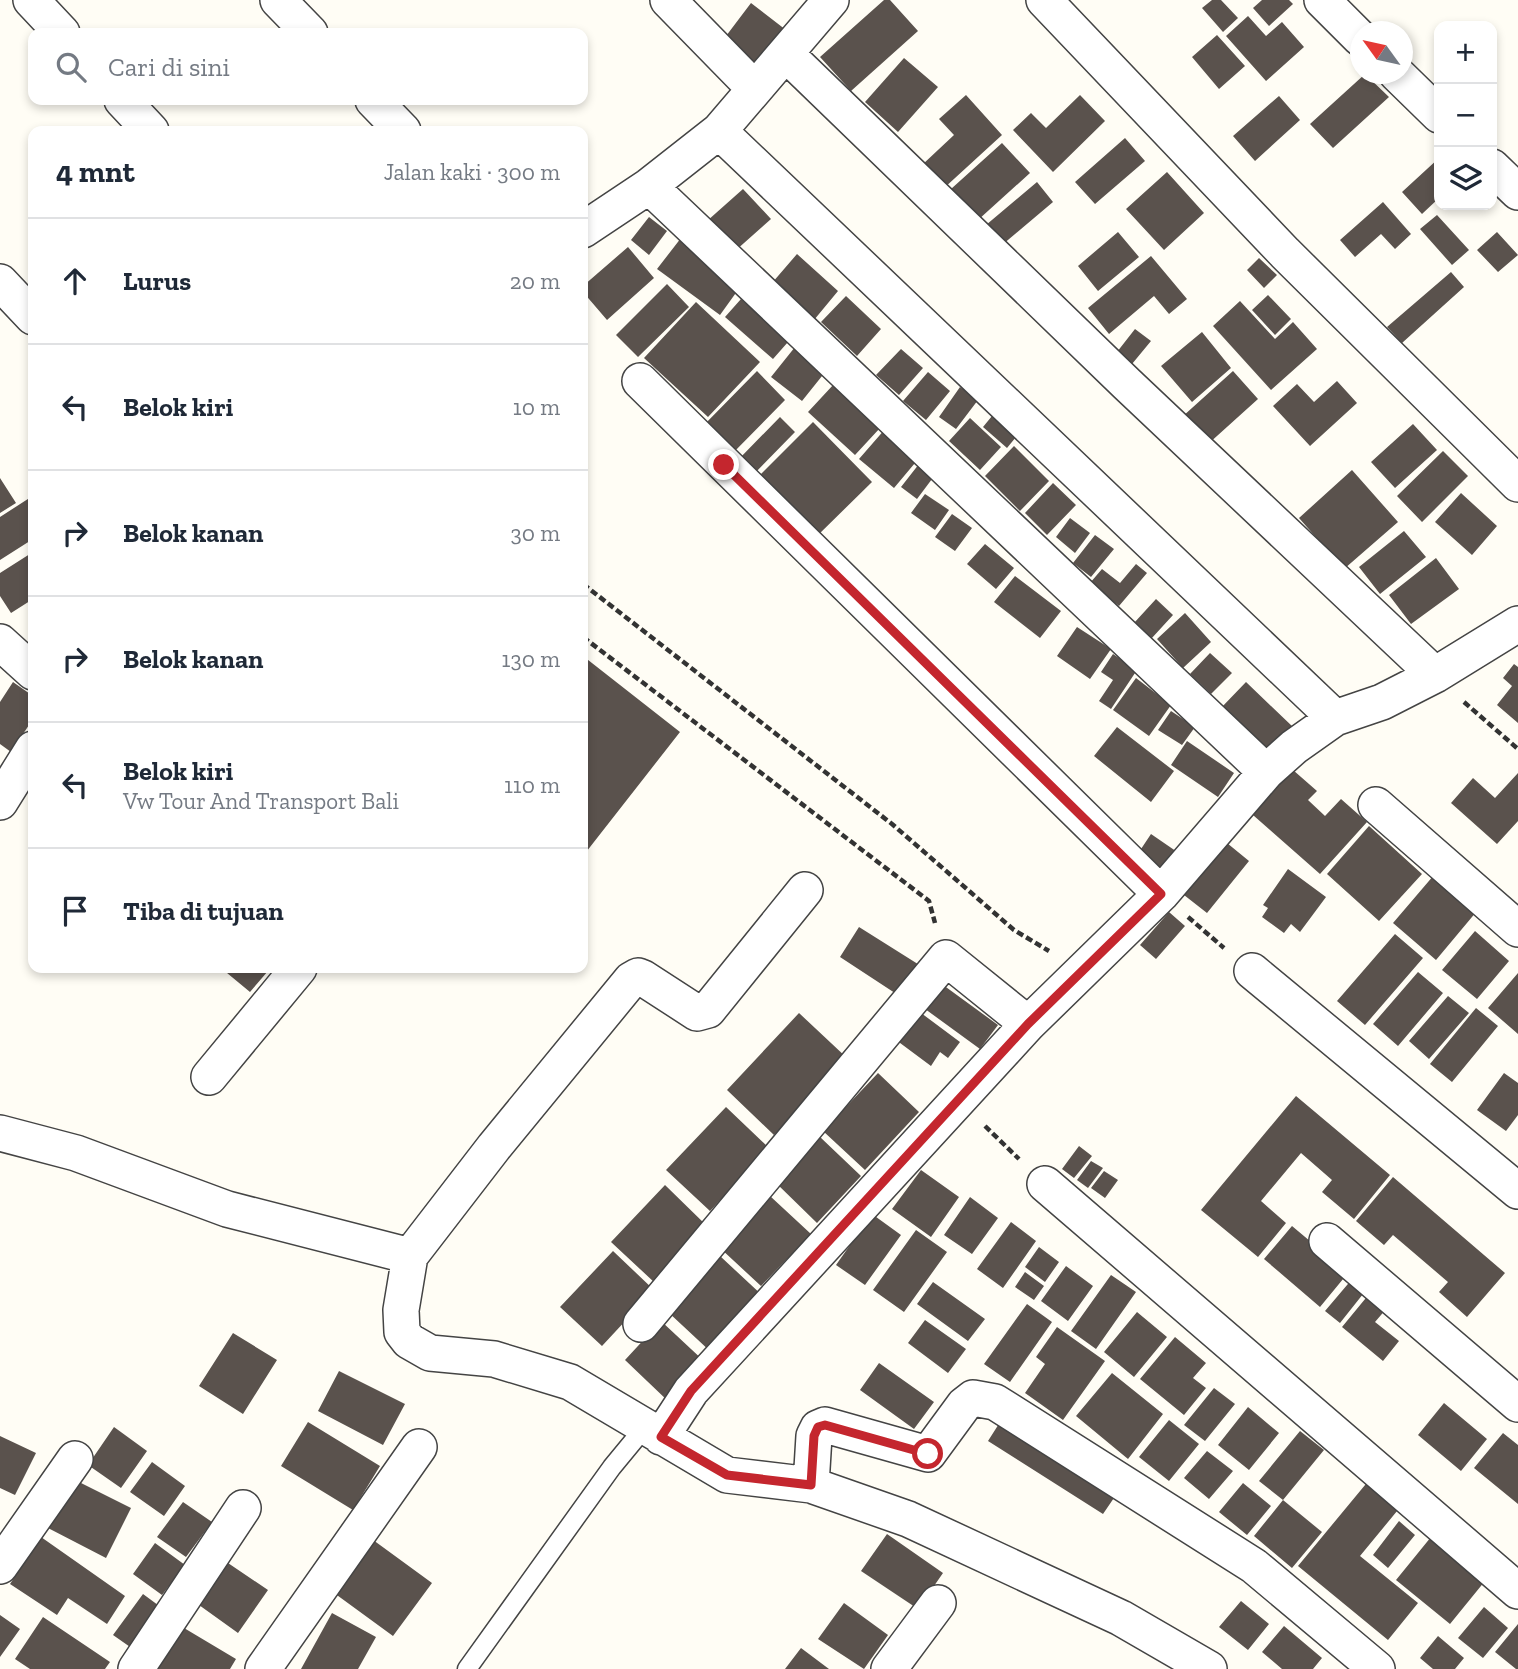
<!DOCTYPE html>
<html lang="id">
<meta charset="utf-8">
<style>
body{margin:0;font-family:"Zilla Slab",serif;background:#f2f2f3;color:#1f2937}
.controls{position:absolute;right:21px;top:21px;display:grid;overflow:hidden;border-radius:14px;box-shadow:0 4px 10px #0003}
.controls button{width:63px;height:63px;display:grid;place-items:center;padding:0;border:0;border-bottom:2px solid #e0e1e3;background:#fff;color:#1f2937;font:35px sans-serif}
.compass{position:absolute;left:1350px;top:21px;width:63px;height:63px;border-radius:50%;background:#fff;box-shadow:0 4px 10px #0003;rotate:303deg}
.stop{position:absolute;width:21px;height:21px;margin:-16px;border:5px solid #c4262e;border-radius:50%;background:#fff}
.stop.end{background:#c4262e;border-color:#fff;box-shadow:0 2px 7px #0008}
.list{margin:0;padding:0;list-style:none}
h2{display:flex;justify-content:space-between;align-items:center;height:91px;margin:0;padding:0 28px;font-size:30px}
h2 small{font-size:23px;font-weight:400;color:#747a83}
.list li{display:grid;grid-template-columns:46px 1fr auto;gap:21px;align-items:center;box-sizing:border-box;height:126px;padding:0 28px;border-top:2px solid #e0e1e3}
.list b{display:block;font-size:26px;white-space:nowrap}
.list p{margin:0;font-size:23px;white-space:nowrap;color:#747a83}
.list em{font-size:23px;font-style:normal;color:#747a83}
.icon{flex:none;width:38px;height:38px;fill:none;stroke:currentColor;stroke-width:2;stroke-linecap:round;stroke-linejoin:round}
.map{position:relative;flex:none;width:1518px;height:1669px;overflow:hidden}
.search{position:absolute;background:#fff;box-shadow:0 4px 10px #0003;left:28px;top:28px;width:560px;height:77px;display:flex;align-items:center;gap:18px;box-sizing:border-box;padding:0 24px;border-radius:14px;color:#747a83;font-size:26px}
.panel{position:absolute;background:#fff;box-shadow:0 4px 10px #0003;left:28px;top:126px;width:560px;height:847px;border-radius:14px}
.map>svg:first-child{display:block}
</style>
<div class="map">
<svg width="1518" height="1669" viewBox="0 0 1518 1669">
<rect width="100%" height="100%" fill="#fffdf5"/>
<path fill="#5a524d" d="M884,0H890L918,31L851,91L820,57Z
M1212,0H1221L1238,18L1223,32L1202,8Z
M1262,0H1289L1293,4L1269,26L1253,8Z
M751,3L786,30L758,67L723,40Z
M1248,16L1266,36L1282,22L1304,47L1266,81L1226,36Z
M1217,35L1245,66L1219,89L1192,57Z
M904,58L938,87L898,132L865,102Z
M1365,74L1389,97L1333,148L1310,124Z
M966,95L1002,135L943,189L922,165L954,135L939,119Z
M1080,95L1105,121L1053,172L1013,130L1031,113L1046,128Z
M1279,96L1300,120L1255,161L1233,136Z
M1125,138L1145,161L1095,204L1075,182Z
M1002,143L1030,173L978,220L951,189Z
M1439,158V198L1422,214L1402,192Z
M1167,172L1204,213L1164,250L1126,209Z
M1037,182L1053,202L1002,245L986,225Z
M743,189L771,219L735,251L707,221Z
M1383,202L1411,234L1395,249L1381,234L1355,257L1340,240Z
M1437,215L1469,250L1452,265L1420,229Z
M649,217L667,231L649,255L631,240Z
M1118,232L1139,257L1098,291L1078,266Z
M1497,232L1518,255L1498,272L1477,250Z
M681,238L743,283L720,315L657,269Z
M628,247L654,278L607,320L583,292V286Z
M797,254L838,291L814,320L772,283Z
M1151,256L1187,299L1169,314L1154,296L1109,334L1088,308Z
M1259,258L1277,275L1264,288L1247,270Z
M1451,272L1464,287L1402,343L1387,327Z
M667,284L689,307L638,357L616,335Z
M1268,295L1291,319L1275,335L1252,310Z
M846,296L881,329L857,356L821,322Z
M741,299L788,342L773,359L725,317Z
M1240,301L1275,339L1293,322L1317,349L1271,390L1213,326Z
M696,302L760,362L708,417L644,358Z
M1135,329L1151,341L1132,364L1117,352Z
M1202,332L1231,368L1192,402L1161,366Z
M795,347L826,371L802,401L771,377Z
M901,349L923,368L899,395L876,375Z
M757,371L785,400L730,456L701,428Z
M1233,371L1258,399L1207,445L1182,417Z
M928,372L950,391L926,420L903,401Z
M1337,381L1357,403L1310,446L1273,406L1297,384L1314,402Z
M834,384L880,428L855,455L808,412Z
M960,387L978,400L956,429L939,417Z
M992,416L1016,437L1007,448L983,427Z
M780,417L795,432L752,476L737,461Z
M970,418L1001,447L980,470L949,441Z
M813,422L872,482L814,539L756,479Z
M1413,424L1437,450L1395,488L1371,462Z
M886,428L920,457L894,488L859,459Z
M1014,446L1049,481L1020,511L985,476Z
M1443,451L1468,476L1422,522L1397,496Z
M919,464L935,475L917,499L901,487Z
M1352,470L1398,522L1344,569L1299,518Z
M0,478L16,503L0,513Z
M1053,483L1076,505L1047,535L1025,513Z
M1461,493L1497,526L1472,555L1435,522Z
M925,494L949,510L935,530L911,513Z
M31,497L33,539L0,560V517Z
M952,514L972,528L955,551L935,537Z
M1070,518L1090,533L1075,553L1056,537Z
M1404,531L1426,557L1380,594L1359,567Z
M1095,535L1114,549L1091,577L1073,563Z
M985,544L1014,568L996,589L967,564Z
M33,552V599L11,613L0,596V573Z
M1436,558L1459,589L1411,624L1389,595Z
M1136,564L1147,573L1119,606L1090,583L1102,569L1120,583Z
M1015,576L1061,611L1040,638L994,602Z
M1156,599L1173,615L1151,639L1134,623Z
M1185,613L1211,642L1183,668L1157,639Z
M1077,627L1111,649L1090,679L1057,656Z
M1210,653L1232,673L1211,694L1190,674Z
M1113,654L1137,670L1111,709L1099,701L1113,680L1101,672Z
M583,656L680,732L583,856Z
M1514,664L1518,667V723L1497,705L1512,686L1503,678Z
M1136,678L1171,705L1149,736L1113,710Z
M13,682L33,696V719L11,752L0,744V702Z
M1246,682L1293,727L1267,754L1220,709Z
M1171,711L1195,727L1182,745L1158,730Z
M1117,727L1174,771L1151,802L1094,756Z
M1187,741L1234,773L1218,797L1171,765Z
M1285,763L1317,791L1308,800L1325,816L1341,799L1367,822L1320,874L1245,808Z
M1518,773V821L1497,844L1451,803L1473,778L1495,798Z
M1369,826L1422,874L1379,921L1327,874Z
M1151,834L1183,856L1169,877L1137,855Z
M1227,843L1249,861L1207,913L1184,895Z
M1288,869L1326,897L1300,932L1291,924L1284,933L1262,917L1268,908L1263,905Z
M1434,875L1477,911L1436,960L1393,923Z
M1169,912L1185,926L1156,959L1140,945Z
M859,927L921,966L901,997L840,957Z
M1475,931L1509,961L1477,999L1442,970Z
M1395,934L1423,958L1365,1025L1337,1001Z
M221,968H264L268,971L250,992Z
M1418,972L1443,993L1398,1046L1373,1024Z
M1518,973V1034L1488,1008Z
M939,982L998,1025L980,1049L921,1006Z
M1448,996L1469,1013L1429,1059L1409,1041Z
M913,1007L960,1042L948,1058L940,1052L931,1066L892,1037Z
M1476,1008L1498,1026L1452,1082L1430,1064Z
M799,1013L847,1058L774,1135L727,1090Z
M878,1073L919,1112L865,1170L823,1131Z
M1504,1073L1518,1083V1115L1506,1131L1477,1110Z
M1296,1096L1390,1175L1354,1219L1322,1192L1332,1180L1301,1153L1261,1201L1286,1223L1258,1257L1201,1210Z
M726,1107L769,1148L710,1211L666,1170Z
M819,1136L861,1176L817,1223L775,1182Z
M1079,1146L1092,1156L1074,1178L1062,1169Z
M1091,1161L1103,1168L1088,1188L1077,1180Z
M921,1170L959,1197L931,1237L892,1209Z
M1104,1171L1118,1180L1105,1198L1091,1188Z
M1393,1177L1505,1273L1467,1317L1439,1292L1448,1282L1393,1235L1384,1245L1356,1221Z
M665,1185L708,1227L655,1283L611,1242Z
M770,1196L811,1234L761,1286L720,1248Z
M970,1197L998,1218L972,1254L944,1235Z
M872,1214L901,1235L865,1285L836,1265Z
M1011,1222L1036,1241L1003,1288L977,1269Z
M1292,1226L1348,1273L1320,1307L1264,1259Z
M916,1230L947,1252L904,1312L873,1290Z
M1039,1247L1059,1262L1045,1282L1025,1267Z
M613,1251L654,1290L602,1346L560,1307Z
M720,1256L765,1298L712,1353L668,1312Z
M1066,1266L1093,1286L1068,1321L1041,1301Z
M1025,1272L1044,1286L1034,1300L1015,1287Z
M1111,1275L1136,1292L1096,1349L1071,1331Z
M1353,1278L1367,1289L1340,1323L1325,1311Z
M933,1282L985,1319L968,1341L917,1304Z
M1370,1293L1387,1308L1375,1322L1399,1341L1383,1361L1342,1327Z
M1027,1304L1052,1322L1010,1382L984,1364Z
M1137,1312L1167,1337L1134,1377L1104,1352Z
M925,1320L966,1349L948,1373L908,1343Z
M661,1321L706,1363L669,1402L625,1360Z
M1057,1327L1105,1361L1063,1420L1025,1393L1045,1364L1036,1357Z
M233,1333L277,1360L243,1414L199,1386Z
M1175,1337L1206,1363L1193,1378L1206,1388L1184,1415L1140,1379Z
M879,1363L934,1402L914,1429L860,1390Z
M339,1371L405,1404L383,1445L318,1411Z
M1112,1373L1163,1414L1128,1459L1076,1416Z
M1214,1388L1235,1404L1205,1441L1184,1425Z
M1444,1403L1487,1439L1461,1471L1418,1435Z
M1248,1407L1279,1433L1249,1470L1218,1445Z
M1002,1419L1118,1492L1103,1514L988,1441Z
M1169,1420L1199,1444L1169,1481L1139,1457Z
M308,1422L380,1466L353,1510L281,1466Z
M114,1427L147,1451L121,1488L88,1465Z
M1300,1431L1324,1450L1283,1500L1259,1481Z
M1503,1433L1518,1445V1504L1474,1468Z
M0,1436L36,1453L15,1495L0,1488Z
M1207,1451L1233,1471L1209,1499L1184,1478Z
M152,1462L185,1486L164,1516L130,1492Z
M73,1479L131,1508L106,1558L48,1528Z
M1370,1479L1402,1505L1360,1556L1418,1603L1388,1640L1298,1566Z
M1243,1483L1271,1506L1247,1535L1219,1512Z
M1283,1500L1322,1532L1292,1568L1254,1536Z
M183,1502L212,1522L186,1557L157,1537Z
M1399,1521L1415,1535L1388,1568L1373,1555Z
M887,1534L943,1573L918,1609L861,1571Z
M41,1537L125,1596L107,1624L68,1598L57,1615L10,1584Z
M369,1537L432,1583L393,1636L330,1590Z
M1431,1537L1485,1581L1450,1624L1396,1580Z
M155,1543L185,1565L162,1595L133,1574Z
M228,1563L268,1590L238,1633L199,1605Z
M143,1594L162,1608L133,1649L113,1635Z
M1241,1601L1269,1624L1248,1650L1219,1627Z
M844,1603L888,1635L864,1669L818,1639Z
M1484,1607L1508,1628L1483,1658L1458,1638Z
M332,1613L376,1637L358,1669H301Z
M0,1615L20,1629L0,1657Z
M43,1617L110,1662L105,1669H30L15,1659Z
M1518,1624V1669H1516L1495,1652Z
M179,1625L236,1659L230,1669H152Z
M1284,1626L1322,1658L1313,1669H1282L1262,1652Z
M1438,1636L1464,1658L1455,1669H1433L1420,1658Z
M801,1648L829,1669H785Z"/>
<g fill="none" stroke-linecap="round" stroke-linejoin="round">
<g stroke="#444" stroke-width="21">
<path id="lane" d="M467,1669L612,1467L645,1427"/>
</g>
<g stroke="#444" stroke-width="38">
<path id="street" d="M31,0L62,33
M278,0L310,33
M668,0L755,89
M1044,0L1285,253L1518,484
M1322,0L1360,38
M786,54L1127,384L1435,675
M1397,74L1439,115
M122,100L151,131
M373,100L403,131
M719,131L1335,718
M1492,167L1518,192
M649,186L1266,772
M583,230L649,186L719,131L831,0
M0,282L33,317
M640,381L1161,894
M0,642L33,672
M0,802L33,749
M1376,805L1518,929
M805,890L708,1010L697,1013L643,978L638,976L631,980L494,1147L410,1256L401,1310L402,1332L409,1341L430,1353L494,1359L570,1382L727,1475L811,1485L908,1519L1121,1618L1209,1669
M1252,971L1518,1191
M209,1077L299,968
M0,1133L76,1153L227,1209L410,1256
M1045,1184L1518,1591
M1327,1241L1518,1404
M641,1324L946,958L1028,1024
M661,1437L691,1391L1028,1024L1161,894L1266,772L1294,747L1335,718L1382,702L1435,675L1518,624
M811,1485L814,1436L818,1428L825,1425L928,1454L964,1405L973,1398L995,1402L1254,1566L1377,1669
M0,1566L75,1459
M136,1669L243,1508
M263,1669L419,1447
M889,1669L938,1603"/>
</g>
<path stroke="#333" stroke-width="4.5" stroke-dasharray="7 3.5" stroke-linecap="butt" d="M583,584L892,824L1014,930L1049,951
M583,637L929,901L935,923
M1464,702L1518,749
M1188,917L1224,948
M985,1126L1019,1159"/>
<use href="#lane" stroke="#fff" stroke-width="18"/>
<use href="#street" stroke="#fff" stroke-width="35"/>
</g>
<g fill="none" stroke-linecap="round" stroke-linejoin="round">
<path stroke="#c4262e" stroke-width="9" d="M724,465L1161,894L1028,1024L691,1391L661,1437L727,1475L811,1485L814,1436L818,1427L825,1425L928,1454"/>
</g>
</svg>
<div class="controls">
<button>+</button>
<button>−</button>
<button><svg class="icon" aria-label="layers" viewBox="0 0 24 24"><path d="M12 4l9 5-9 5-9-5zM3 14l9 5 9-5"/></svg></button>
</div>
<svg class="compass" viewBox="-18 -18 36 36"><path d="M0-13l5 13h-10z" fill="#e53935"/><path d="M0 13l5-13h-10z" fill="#747a83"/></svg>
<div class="stop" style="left:928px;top:1454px"></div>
<div class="stop end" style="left:724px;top:465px"></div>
<div class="search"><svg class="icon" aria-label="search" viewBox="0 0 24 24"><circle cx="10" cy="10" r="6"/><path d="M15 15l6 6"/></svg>Cari di sini</div>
<section class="panel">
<h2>4 mnt<small>Jalan kaki · 300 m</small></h2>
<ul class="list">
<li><svg class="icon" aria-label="ahead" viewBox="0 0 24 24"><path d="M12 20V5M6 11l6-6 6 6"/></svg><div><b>Lurus</b></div><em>20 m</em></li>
<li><svg class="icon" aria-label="left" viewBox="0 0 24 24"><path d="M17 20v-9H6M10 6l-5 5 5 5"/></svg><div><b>Belok kiri</b></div><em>10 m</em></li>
<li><svg class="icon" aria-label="right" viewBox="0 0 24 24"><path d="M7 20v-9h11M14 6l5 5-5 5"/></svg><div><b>Belok kanan</b></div><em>30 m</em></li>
<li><svg class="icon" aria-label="right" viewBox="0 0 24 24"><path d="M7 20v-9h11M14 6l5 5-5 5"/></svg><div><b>Belok kanan</b></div><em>130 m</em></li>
<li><svg class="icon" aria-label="left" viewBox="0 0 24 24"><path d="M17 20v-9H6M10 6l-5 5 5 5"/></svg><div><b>Belok kiri</b><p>Vw Tour And Transport Bali</p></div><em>110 m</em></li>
<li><svg class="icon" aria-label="arrive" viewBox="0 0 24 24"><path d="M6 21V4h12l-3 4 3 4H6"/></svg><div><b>Tiba di tujuan</b></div></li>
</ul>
</section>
</div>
